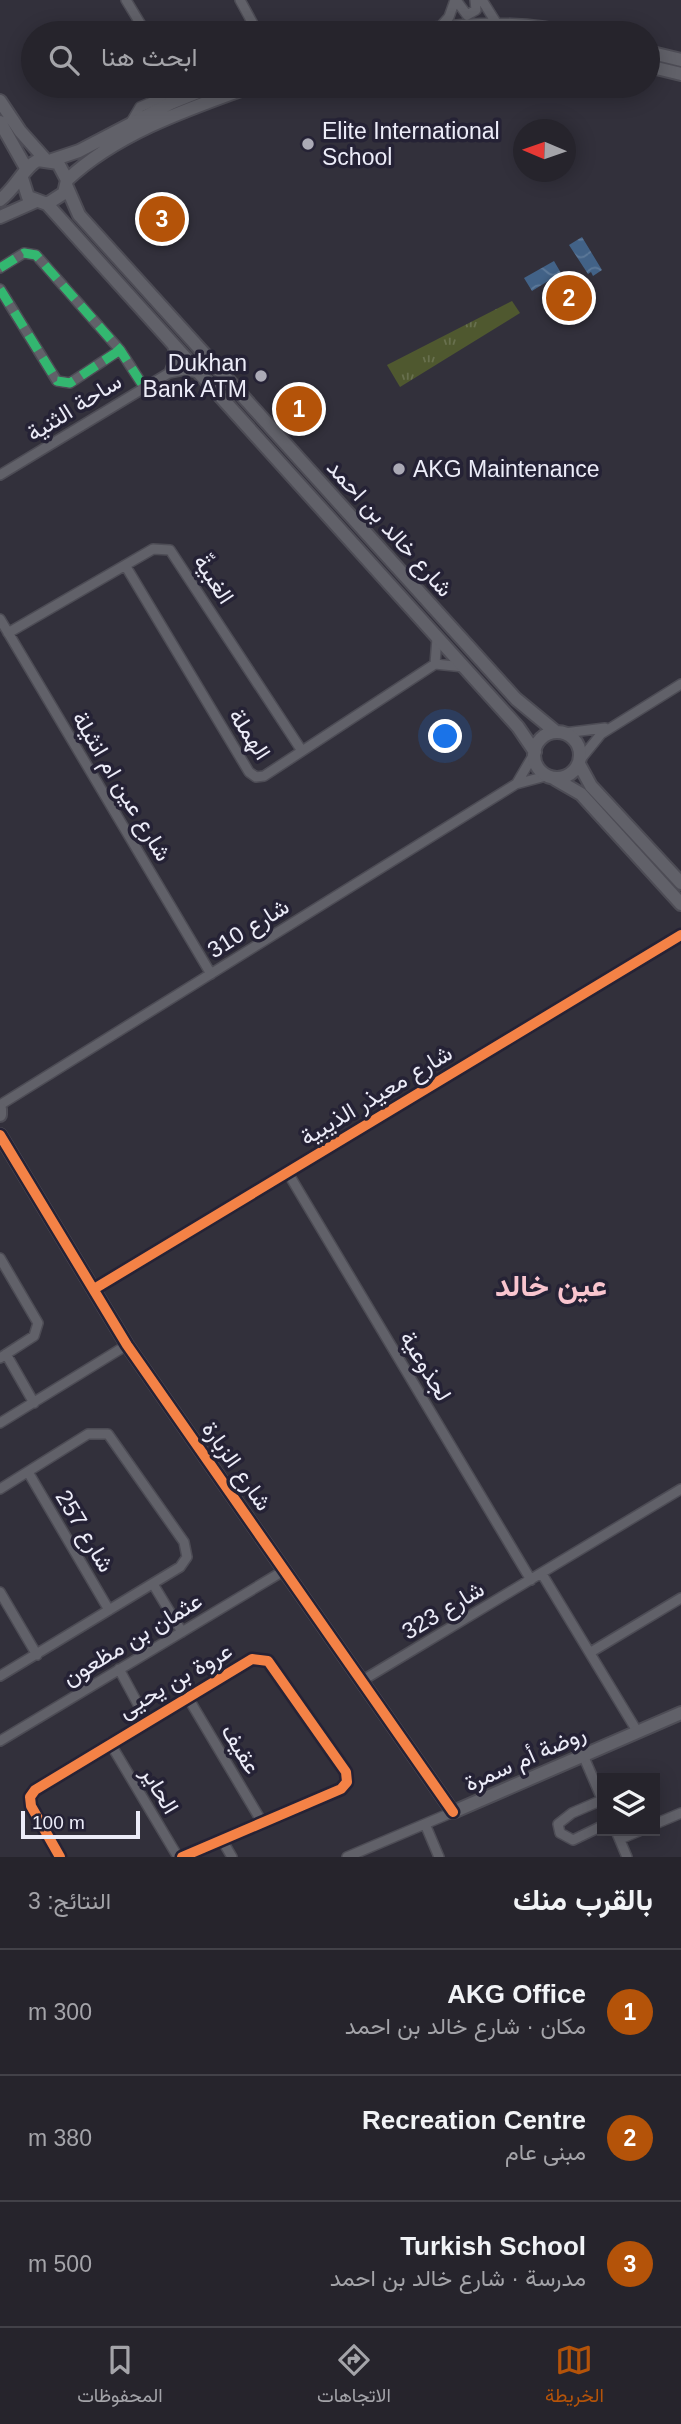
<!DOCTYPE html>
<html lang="ar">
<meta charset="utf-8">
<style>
body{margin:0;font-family:Arial,Vazirmatn,sans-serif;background:#2e2c34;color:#f1f3f6;direction:rtl}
.controls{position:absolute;right:21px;bottom:21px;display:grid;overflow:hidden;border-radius:0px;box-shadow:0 4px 18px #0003}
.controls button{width:63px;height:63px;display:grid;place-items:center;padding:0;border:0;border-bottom:2px solid #424148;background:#26242c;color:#f1f3f6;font:35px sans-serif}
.compass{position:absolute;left:513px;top:119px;width:63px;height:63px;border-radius:50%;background:#26242c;box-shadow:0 4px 18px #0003;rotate:272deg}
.scale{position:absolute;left:21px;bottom:18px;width:119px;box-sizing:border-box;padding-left:7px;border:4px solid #ececf8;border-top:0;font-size:19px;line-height:24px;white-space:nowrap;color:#ececf8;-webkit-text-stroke:5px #252235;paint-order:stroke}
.you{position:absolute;left:446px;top:737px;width:24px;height:24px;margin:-18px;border:5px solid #fff;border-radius:50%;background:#1a73e8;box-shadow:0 0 0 10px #1a73e833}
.badge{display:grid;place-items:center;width:46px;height:46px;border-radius:50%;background:#b45309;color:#fff;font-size:23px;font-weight:700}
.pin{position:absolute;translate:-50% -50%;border:4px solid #fff;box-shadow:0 2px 7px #0006}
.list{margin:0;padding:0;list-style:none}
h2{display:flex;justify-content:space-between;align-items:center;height:91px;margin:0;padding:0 28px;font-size:30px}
h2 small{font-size:23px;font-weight:400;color:#a4a4a9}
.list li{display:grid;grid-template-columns:46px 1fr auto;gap:21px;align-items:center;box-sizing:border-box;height:126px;padding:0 28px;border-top:2px solid #424148}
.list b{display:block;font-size:26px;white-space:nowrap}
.list p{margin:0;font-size:23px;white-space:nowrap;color:#a4a4a9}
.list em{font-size:23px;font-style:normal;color:#a4a4a9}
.icon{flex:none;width:38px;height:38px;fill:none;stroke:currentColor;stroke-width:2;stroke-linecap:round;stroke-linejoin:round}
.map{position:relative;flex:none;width:681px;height:1857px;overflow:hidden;direction:ltr}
.search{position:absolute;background:#26242c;box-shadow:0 4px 18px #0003;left:21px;right:21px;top:21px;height:77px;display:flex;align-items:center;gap:18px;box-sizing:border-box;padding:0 24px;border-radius:38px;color:#a4a4a9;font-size:26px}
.sheet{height:469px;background:#26242c}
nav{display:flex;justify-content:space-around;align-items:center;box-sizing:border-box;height:98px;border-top:2px solid #424148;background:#26242c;font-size:19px;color:#a4a4a9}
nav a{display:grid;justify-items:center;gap:4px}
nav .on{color:#b45309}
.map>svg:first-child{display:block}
</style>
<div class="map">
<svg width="681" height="1857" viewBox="0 0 681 1857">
<defs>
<pattern id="park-tufts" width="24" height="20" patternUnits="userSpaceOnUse" patternTransform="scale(1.75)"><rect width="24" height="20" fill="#4f582f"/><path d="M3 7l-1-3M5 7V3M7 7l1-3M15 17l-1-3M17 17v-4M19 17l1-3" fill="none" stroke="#68704e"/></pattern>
<pattern id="water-waves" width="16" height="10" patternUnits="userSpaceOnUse" patternTransform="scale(1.75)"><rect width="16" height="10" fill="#426287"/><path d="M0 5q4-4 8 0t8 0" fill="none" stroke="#5d7999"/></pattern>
</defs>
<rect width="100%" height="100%" fill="#32303b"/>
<path fill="url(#park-tufts)" d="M512,301L520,313L400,387L387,365Z"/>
<path fill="url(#water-waves)" d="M582,237L602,270L593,276L591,272L588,274L569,245Z
M554,261L561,273L532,291L524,278Z"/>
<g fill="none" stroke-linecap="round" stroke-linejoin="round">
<g stroke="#4d4c55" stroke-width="12">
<path id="street" d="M126,0L146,33
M240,0L258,33
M456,0L467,15L476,10L475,0
M482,0L497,24
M441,26L449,17L455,0
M379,33C443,26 513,15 576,33
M130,124L140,107L191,86
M0,268L24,253L36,255L120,350L144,387
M0,289L57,381L70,383L120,350
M169,373L174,360L173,346
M0,475L169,373L184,370L198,373
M125,565L249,772L256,777L264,776L435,664L464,667
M0,619L211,974
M8,633L153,549L170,550L302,751
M435,664L437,638
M564,733L605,728
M580,760L601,734L681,684
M517,783L534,754
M0,1105L516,784L546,776
M288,1173L531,1580
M0,1258L38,1323L34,1336L0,1358
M94,1289L681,935
M6,1354L34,1403
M0,1423L127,1345
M28,1472L109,1610
M0,1489L88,1434H108L184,1542L187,1557L180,1567L0,1676
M542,1574L637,1731
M153,1584L182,1632
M0,1592L37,1655
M591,1652L681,1598
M119,1669L147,1721
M363,1680L681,1489
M187,1696L262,1822
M0,1741L285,1570
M110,1743L178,1857
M583,1755L602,1799
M602,1800L572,1813L558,1824L560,1833L573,1840L602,1826
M425,1824L439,1857
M655,1824L681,1813
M616,1831L627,1857
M620,1839L639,1831
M222,1840L232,1857
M60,1857L31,1806L30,1797L35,1790L252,1659L268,1661L346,1772L347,1782L341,1789L182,1857
M347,1857L453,1812"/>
</g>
<g stroke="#4d4c55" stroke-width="16">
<path id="secondary" d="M648,52L681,60
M648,66L681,74
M0,101L20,131L45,159
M0,122L26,168
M52,160L79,151L171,103L213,86
M67,180C117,133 188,109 252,86
M66,185L79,215L516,699L556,732
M0,200C16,188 24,167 38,160L58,163L67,180L64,193L47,204L28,197L22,178
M47,204L518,727L535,752
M0,217L34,202
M534 755a23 23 0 1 1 46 0a23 23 0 1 1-46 0Z
M579,764L591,786L681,883
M555,779L581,794L681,904
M0,1109V1115
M0,1135L127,1345L453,1812L681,1713"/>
</g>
<use href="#street" stroke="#616169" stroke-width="9"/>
<use href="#secondary" stroke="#616169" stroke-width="12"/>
<path stroke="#33b770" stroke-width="9" stroke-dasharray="18 9" stroke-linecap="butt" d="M0,268L24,253L36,255L120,350L144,387
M0,289L57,381L70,383L120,350"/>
<g stroke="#252235" stroke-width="15">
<path id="cycleway" d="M0,1135L127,1345L453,1812
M94,1289L681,935
M60,1857L31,1806L30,1797L35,1790L252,1659L268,1661L346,1772L347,1782L341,1789L182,1857"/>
</g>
<use href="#cycleway" stroke="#f48246" stroke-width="10"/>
</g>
<g fill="#abaab6" stroke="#252235" stroke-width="2.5">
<circle cx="308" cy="144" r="7"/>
<circle cx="261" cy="376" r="7"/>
<circle cx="399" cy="469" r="7"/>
</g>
<g text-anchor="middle" stroke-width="7" stroke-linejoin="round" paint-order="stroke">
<g font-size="23" fill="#ececf8" stroke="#252235" text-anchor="start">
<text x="322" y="139">Elite International<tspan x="322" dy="26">School</tspan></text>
<text x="247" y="371" text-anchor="end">Dukhan<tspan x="247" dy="26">Bank ATM</tspan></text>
<text x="413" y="477">AKG Maintenance</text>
</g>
<g font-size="23" fill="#ececf8" stroke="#252235">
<text transform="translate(74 407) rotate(-32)" y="8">ساحة الثنية</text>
<text transform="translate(390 528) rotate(48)" y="8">شارع خالد بن احمد</text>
<text transform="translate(214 579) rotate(57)" y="8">الغبيةّ</text>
<text transform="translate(250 734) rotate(57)" y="8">الهملة</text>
<text transform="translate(122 786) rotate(59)" y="8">شارع عين ام انثيلة</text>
<text transform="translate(248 928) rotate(-32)" y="8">شارع 310</text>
<text transform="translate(376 1095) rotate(-31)" y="8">شارع معيذر الذيبية</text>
<text transform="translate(426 1366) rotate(59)" y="8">لجذوعية</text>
<text transform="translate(237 1466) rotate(55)" y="8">شارع الزبارة</text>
<text transform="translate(85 1531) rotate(59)" y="8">شارع 257</text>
<text transform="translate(443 1610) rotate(-31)" y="8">شارع 323</text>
<text transform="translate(132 1639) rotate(-31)" y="8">عثمان بن مظعون</text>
<text transform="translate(175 1680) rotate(-30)" y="8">عروة بن يحيى</text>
<text transform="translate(241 1749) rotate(59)" y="8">عقيف</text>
<text transform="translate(525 1758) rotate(-24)" y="8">روضة أم سمرة</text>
<text transform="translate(160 1790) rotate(59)" y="8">الحاير</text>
</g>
<g font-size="30" font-weight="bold" fill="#f9c5cf" stroke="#252235">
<text x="551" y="1296">عين خالد</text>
</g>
</g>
</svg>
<div class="controls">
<button><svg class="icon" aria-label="layers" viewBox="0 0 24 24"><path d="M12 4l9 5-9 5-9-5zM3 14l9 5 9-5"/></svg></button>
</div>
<svg class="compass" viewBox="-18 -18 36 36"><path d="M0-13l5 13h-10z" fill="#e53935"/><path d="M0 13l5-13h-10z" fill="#a4a4a9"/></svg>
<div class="scale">100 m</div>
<div class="you"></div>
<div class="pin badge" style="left:299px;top:409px">1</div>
<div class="pin badge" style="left:569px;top:298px">2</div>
<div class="pin badge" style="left:162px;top:219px">3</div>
<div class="search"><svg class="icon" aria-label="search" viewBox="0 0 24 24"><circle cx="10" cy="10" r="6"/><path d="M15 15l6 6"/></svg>ابحث هنا</div>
</div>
<section class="sheet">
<h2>بالقرب منك<small>النتائج: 3</small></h2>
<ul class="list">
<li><span class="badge">1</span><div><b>AKG Office</b><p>مكان · شارع خالد بن احمد</p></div><em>300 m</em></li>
<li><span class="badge">2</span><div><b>Recreation Centre</b><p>مبنى عام</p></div><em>380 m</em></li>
<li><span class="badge">3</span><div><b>Turkish School</b><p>مدرسة · شارع خالد بن احمد</p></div><em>500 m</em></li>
</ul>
</section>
<nav>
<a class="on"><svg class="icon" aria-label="map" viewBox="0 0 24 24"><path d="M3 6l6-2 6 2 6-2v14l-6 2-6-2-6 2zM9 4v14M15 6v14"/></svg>الخريطة</a>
<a><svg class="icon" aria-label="directions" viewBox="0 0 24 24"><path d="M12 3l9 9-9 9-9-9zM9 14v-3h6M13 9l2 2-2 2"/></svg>الاتجاهات</a>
<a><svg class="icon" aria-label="saved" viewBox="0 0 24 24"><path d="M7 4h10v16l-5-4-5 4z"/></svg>المحفوظات</a>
</nav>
